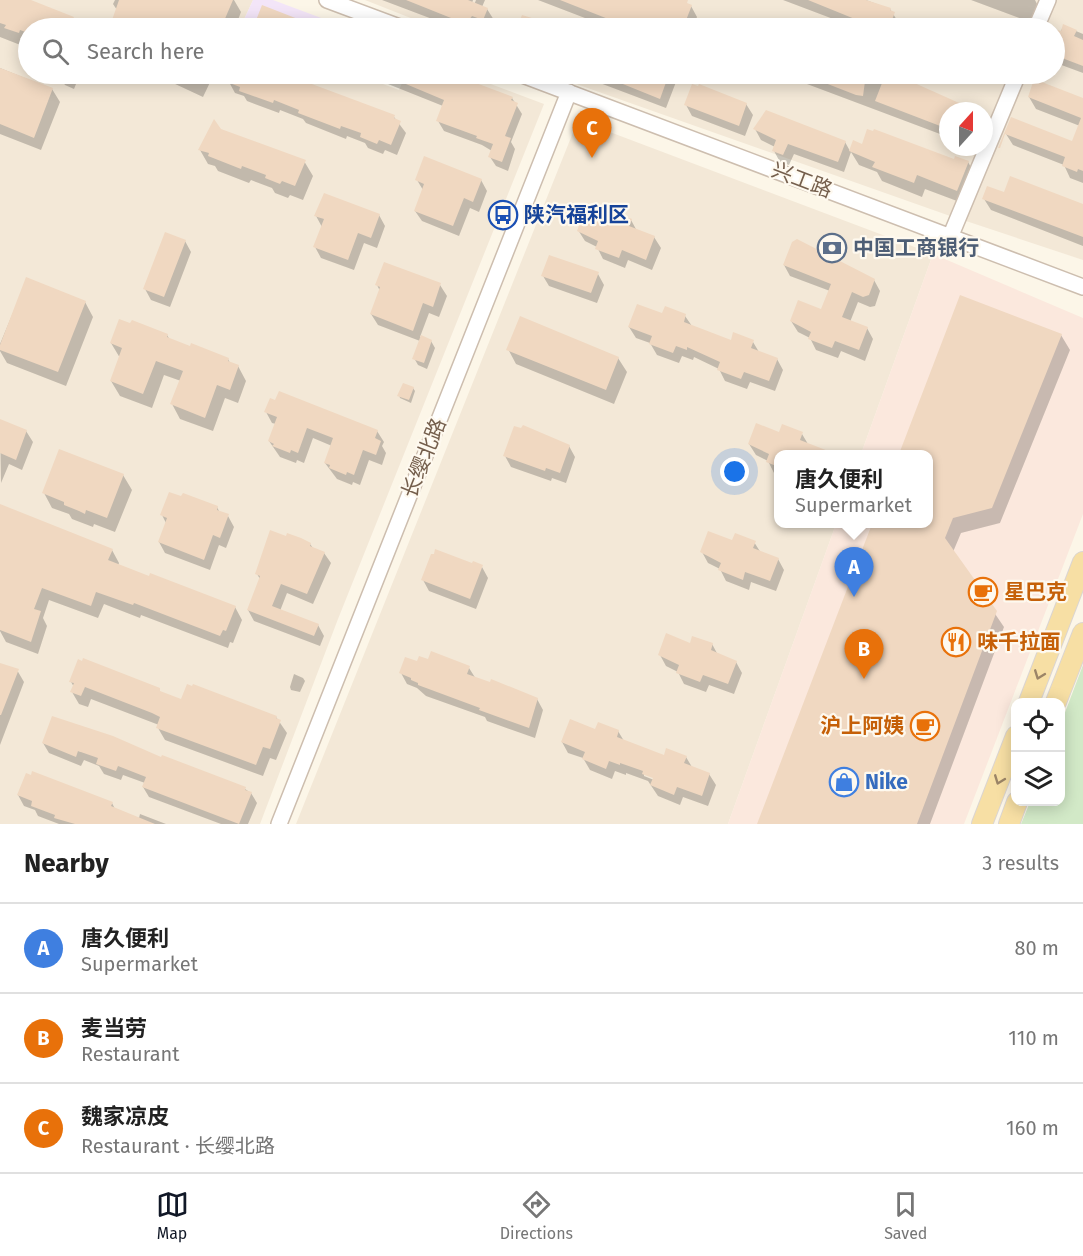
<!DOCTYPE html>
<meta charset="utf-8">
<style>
body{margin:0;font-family:"Fira Sans","Noto Sans SC",sans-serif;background:#f2f2f2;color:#222}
.controls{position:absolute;right:18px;bottom:18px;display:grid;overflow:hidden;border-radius:12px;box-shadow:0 3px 15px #0003}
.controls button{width:54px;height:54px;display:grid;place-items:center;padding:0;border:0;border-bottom:2px solid #e0e0e0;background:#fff;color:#222;font:30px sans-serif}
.compass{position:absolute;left:939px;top:102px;width:54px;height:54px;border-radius:50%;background:#fff;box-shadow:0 3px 15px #0003;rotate:21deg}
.you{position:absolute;left:735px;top:472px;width:21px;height:21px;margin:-15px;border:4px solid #fff;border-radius:50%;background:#1a73e8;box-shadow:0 0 0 9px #1a73e833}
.badge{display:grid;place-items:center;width:39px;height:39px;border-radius:50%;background:#111827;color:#fff;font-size:20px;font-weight:700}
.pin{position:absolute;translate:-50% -50px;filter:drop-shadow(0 2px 3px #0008)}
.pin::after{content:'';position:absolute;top:32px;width:21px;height:18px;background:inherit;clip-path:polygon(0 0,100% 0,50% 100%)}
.popup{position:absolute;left:774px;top:450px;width:159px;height:78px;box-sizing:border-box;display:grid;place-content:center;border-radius:12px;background:#fff;filter:drop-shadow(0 2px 4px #0005);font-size:20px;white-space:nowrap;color:#767676}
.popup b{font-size:22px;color:#222}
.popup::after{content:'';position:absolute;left:50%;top:100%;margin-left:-12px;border:12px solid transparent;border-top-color:#fff}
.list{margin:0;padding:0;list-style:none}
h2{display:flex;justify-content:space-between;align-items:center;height:78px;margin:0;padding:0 24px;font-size:26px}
h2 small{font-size:20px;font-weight:400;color:#767676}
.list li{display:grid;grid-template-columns:39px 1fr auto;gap:18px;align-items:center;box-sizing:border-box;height:90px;padding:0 24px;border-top:2px solid #e0e0e0}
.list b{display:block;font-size:22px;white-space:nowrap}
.list p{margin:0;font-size:20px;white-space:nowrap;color:#767676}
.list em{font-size:20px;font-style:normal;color:#767676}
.icon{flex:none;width:33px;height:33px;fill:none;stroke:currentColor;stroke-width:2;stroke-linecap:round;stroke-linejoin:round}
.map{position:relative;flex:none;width:1083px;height:824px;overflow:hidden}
.search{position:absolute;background:#fff;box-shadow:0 3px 15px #0003;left:18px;right:18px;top:18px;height:66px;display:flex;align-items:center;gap:15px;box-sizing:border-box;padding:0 21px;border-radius:33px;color:#767676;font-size:22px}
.sheet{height:348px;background:#fff}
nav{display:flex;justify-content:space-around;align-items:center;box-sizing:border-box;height:84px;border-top:2px solid #e0e0e0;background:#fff;font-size:16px;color:#767676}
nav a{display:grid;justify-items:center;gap:3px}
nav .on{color:#111827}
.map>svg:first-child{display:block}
</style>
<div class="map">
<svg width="1083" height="824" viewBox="0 0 1083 824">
<rect width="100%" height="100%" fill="#fcf6e8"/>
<path fill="#f3e8d7" d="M0,0H253L240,28H28V74H356L399,90L406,74H464L544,104L338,619L260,824H0Z
M365,0H1040L1029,28H436Z
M1052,0H1083V260L960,219L1022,74H1054V28H1040Z
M548,74H1011L984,140V111H948V147H981L953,217Z
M578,120L933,254L861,454H779V524H836L728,824H296Z"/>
<path fill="#fbe8dd" d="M933,254L1083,318V514L964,824H728L836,524H929V454H861Z"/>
<path fill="#f3e5f8" d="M253,0H273L348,28H240Z"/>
<path fill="#d2e9c7" d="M1083,665V824H1021L1030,802H1060L1061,723Z"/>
<path fill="#0003" fill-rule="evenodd" d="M0,0H27L73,18L81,28H28V48L0,37Z
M115,0H234L241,12L235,28H118L113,20L117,10L113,4Z
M382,0H473L470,9L472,10L476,0H485L482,7L487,9L494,20L490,28L478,26L477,28H456Z
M538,0H680L691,6L697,17L693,28H611Z
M783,0H866L890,9L900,25L899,28H857Z
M971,0H1035L1037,4L1030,22Z
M523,16L561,28H519Z
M301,18L327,28H260L256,23L300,21Z
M718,21L723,22L724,21L745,28H715Z
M1064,26L1083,34V73L1056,63L1054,60V41Z
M0,68L52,89L60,102L41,150L0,134Z
M66,74H80L74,89L65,85L63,82Z
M167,74H214L203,97L173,83Z
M232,74H282L394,117L406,133L397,155L385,150L383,154L368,148L365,143L347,136L346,139L306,123L303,119L280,110L279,113L247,101L244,96L235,93L229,82Z
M363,74H448L512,98L522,114L511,142L515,149L508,171L496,166L490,157L492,151L482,145L444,131L438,121L443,106Z
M576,74H674L673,78L676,82L666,108Z
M785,74H862L884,82L887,81L890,74L974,111H948V137L791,78L789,75Z
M986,74H1011L1007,82L989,77Z
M1029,97L1083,101V183L1070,178L1064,165L1013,145L1006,134L1073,143L1080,126L1036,109Z
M746,104L753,115L745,136L692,116L686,105Z
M984,118L991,130L986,151L976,147H984Z
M755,129L845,142L850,151L863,146L968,162L976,176L965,204L925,189L922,197L882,181L877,172L859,165L851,152L844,172L794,154L789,165L780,162L774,151L775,147L761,140Z
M220,131L304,161L313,176L303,200L290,195L288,198L275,193L272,188L251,180L249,183L218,171L215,166L208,164L200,150Z
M417,180H481L487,191L479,212L470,208L459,236L422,221L415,211L423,190Z
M1004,194L1083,206V246L991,210L984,199Z
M379,215L385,226L377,248L364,243L354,270L321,258L315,247L322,227L316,216Z
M609,220H631L637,231L654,237L661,248L652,270L628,260L625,268L603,259L597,247L585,241L578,230Z
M185,241L191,252L170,307L151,300L145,289Z
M784,265L874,280L880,291L875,306L870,307L858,302L850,322L867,328L873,339L865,361L841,351L838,358L816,350L810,338L798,332L791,321L822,311L830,291L790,276Z
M598,274L604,285L597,303L549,286L543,276Z
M27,279L85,302L93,317L66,386L7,363L0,351V344Z
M377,285H440L447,296L439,317L429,313L420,337L431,341L435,348L427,369L418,365L414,358L420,341L378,325L371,314L380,291Z
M961,297L1061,335L1070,350L1000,523L961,533L953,552L1004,627L930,824H759L874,524H929V454H900Z
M663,315L685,316L692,326L732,342H753L759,352L777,359L783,370L775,391L750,382L747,389L725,381L719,369L694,357L693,360L682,356L679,363L657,355L650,343L636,338L629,327Z
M167,335L170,340L228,359L230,363L238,366L246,381L238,403L225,398L213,431L180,419L172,404L181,381L164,375L152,408L120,396L111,381L120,358L111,343Z
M508,349L618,358L627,372L614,404L516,364Z
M413,388L415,391L411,403L400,398L399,395Z
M266,412L377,431L384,442L382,446L386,453L382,465L369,460L360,485L353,482L352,485L337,479L325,463L332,446L313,438L304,463L297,460L296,463L280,457L269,441L276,424L272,423Z
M0,421L26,431L33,442L22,470L9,464L1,483Z
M522,430L569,446L575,457L566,483L552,478L551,481L511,467L505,456Z
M780,434H802L808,444L825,451L827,454H779V475L774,473L768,461L756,455L749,444Z
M123,475L132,490L115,532L94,524L93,527L72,519L69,514L52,508L44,493Z
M182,498L217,507L220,513L228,516L234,527L226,548L219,545L210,570L165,553L159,542L166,523L162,515Z
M0,506L112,550L119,563L118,566L235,607L242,620L233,643L230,642L228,648L141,615L140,618L104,604L98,618L49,600L43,618L47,626L38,654L6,642L0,631Z
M286,538L310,544L313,548L324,553L331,563L313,604L287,593L280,611L318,625L324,636L320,646L254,621L248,610L260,579L257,574Z
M733,542H754L761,553L778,559L784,570L776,591L751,582L749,590L726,581L720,569L708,563L702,552Z
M482,567L488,578L476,609L429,591L423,580Z
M691,644H712L718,655L736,662L742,673L734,694L709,685L706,692L684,684L678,672L666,666L660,655Z
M418,663L469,668L476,679L537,699L543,710L535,738L487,721L485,717L426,696L417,688L407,684L401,673Z
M0,664L17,670L24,682L0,745Z
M294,674L303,678L305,681L300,692L291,690L290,687Z
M71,682L159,690L161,693L182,701L276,717L287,733L276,760L270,758L263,776L165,740L158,728L159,725L91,699L88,707L79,704L72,692L74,687Z
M596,731H618L624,741L664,757H686L692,767L709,774L716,785L708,806L683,797L680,805L658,796L648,781L626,773V775L615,771L612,779L590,770L583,758L568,753L562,742ZM644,773L660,779L659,782L644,776Z
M43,743L245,789L251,793L257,803L248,824H221L149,797L143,787L145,783L123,775L121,780L104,774L99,766L84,760L81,766L49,753Z
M18,795L112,803L115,809L139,818L140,814L166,824H59L38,816L35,810L24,806Z"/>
<path fill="#f0d8c1" d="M0,0H31L74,17L73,19L94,28H28V33L20,30L19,33L4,28L6,25L0,23Z
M119,0H233L221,28H165L151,23L148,28H123L115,26L117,22L112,20Z
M406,0H468L488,8L483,20L472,16L466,24Z
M560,0H688L687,3L692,5L683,28H631Z
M808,0H866L891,8L890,10L895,12L889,28H877Z
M262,5L321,28H269L255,23Z
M522,15L558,26V28H517Z
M1063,24L1077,30L1074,36L1083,40V66L1054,55V37L1057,30L1061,31Z
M0,68L53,88L34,138L0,124Z
M231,74H285L395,115L394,118L401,121L391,145L379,140L377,144L360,137L361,133L341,126L340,129L298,113L299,110L274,100L273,103L239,91L240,87L227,82Z
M382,74H452L513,97L511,100L518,103L505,136L511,138L502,162L488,157L493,144L476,138L477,136L436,121L444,100Z
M598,74H669L660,99Z
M802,74H866L863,96L856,95Z
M889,74L910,81L977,111H948V129L875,101L884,78L886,79Z
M1034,79L1083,98V171L1078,169L1077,172L1062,166L1065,157L1005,134L1000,148H998L1011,117L1072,141L1081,118L1028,97Z
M692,84L698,86L699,84L747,103L739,126L684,105Z
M766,110L846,141L838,162L788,144L783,155L772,151L776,140L753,129Z
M214,119L221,129L306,160L295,186L282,181L280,184L265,178L266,175L242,166L241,169L208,156L209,153L198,150Z
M867,129L873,131L874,129L954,159L955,156L969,161L957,191L917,175L914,183L872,167L875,162L849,151L853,140L862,144Z
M424,156L482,179L473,202L464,198L453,226L414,211L424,184L415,180Z
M1010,176L1083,204V237L982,199L987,186L1004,192Z
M324,193L380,214L371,238L358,233L348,260L313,247L324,219L314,216Z
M585,209L609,218L611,211L632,219L629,226L655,236L646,260L622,250L619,258L595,249L598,241L577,231Z
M165,232L186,240L164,297L143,289Z
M797,239L875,279L869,295L863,297L852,292L842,317L868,327L859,350L835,341L832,348L808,339L811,332L790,321L798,300L821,309L831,284L783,265L792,242Z
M549,255L599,272L591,293L541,276Z
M384,262L441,283L433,307L423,303L413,331L370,314L380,287L375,285Z
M26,277L86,301L58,372L0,350V345Z
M960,295L1062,334L992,508L953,518L945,538L997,611L917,824H757L872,524H929V454H899Z
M637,304L662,313L665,306L686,314L684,322L731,340L733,332L754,340L751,348L778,358L769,381L744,372L741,379L717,370L720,362L687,347V350L676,346L673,353L649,344L652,336L628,327Z
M520,316L619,357L606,390L506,350Z
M119,319L130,323L132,320L168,334L167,337L190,346L191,343L229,358L228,361L239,365L230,390L217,385L205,418L170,404L183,371L156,361L143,394L110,381L122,348L110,343Z
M421,335L432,340L424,363L412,359Z
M403,383L414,387L409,400L397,396Z
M279,391L378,430L375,438L381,441L376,455L363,450L354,475L347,472L346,475L329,468L330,465L324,463L333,438L307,428L298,453L291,450L290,453L272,446L274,444L268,441L277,417L264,412L270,398L275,400Z
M0,419L27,430L16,460L0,453Z
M756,423L779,432L782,424L803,432L800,440L836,454H779V467L766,462L769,454L748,444Z
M523,425L570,445L560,473L546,468L545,471L503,456L514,426L521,428Z
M59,449L124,474L107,518L86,510L85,514L79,511L64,505V502L42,493Z
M169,492L181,496L183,493L218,506L217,510L229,514L220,538L213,535L204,560L158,542L167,518L160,515Z
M0,504L113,549L108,560L149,576L150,573L236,606L226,631L223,630L220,636L134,603L133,605L96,592L91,606L42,588L34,609L41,611L31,642L0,630Z
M270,530L286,536L287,533L301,538L311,543L310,546L325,552L307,594L281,584L272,606L319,624L314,636L247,610L260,576L255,574Z
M708,531L732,540L735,533L756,541L753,548L779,558L770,581L745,572L743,580L718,570L721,563L700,552Z
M435,549L472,563L473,561L483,565L470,599L421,580L431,554H434Z
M666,633L690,643L692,636L713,643L711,650L737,661L728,684L703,675L700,682L676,673L679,665L658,655Z
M431,651L470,666L467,674L490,682L491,679L538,698L529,728L479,710L480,708L418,685V683L411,680V678L399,673L405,657L417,661L419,656L428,659Z
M83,658L160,688V691L181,699L187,684L192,686L193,684L277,716L276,718L281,720L270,749L263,747L256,765L156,728L160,717L152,713L85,687L81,696L70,692L74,683L69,682L78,659L82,661Z
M0,663L19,669L1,715H0Z
M52,716L113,736L161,757L162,755L246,787L245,790L252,792L239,824L142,787L146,777L118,766L116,771L96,764L98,758L78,751L76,757L42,743Z
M570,719L595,729L598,722L619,730L617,737L664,755L666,748L687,756L684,763L710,773L702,796L677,787L674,795L650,785L653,778L642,774L643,771L620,763V765L609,761L606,769L582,759L585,752L561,742Z
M32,771L113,802L111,806L155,824H75L54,818L55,815L31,806L32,801L17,795L26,773L31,775Z"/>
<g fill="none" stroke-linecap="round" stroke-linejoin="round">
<g stroke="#cdbeaf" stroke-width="18">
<path id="minor" d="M327,0L402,28
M1036,28L1048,0
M520,74L1083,287
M951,235L1018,74
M279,824L569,92"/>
</g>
<g stroke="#dbd5d1" stroke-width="22">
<path id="major" d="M1029,702L1083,562
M1056,702L1083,633
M982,824L1016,736
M1009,824L1017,802"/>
</g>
<use href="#minor" stroke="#fff" stroke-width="15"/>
<use href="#major" stroke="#f7dfa4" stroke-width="20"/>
</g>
<defs><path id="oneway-chevron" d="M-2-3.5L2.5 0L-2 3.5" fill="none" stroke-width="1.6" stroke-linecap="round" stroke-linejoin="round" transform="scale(1.5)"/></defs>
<g stroke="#9c8567">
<use href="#oneway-chevron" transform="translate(1039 675) rotate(111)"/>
<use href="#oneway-chevron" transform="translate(999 780) rotate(111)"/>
</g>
<defs>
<g id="bus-ring" transform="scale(1.5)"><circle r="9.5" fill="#fef9ef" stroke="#1a4fb4" stroke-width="1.5"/><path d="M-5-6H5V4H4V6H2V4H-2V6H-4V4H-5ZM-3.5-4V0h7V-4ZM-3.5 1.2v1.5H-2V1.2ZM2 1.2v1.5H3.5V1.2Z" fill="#1a4fb4"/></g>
<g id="bank-ring" transform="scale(1.5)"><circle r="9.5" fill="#fef9ef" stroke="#5c6f8a" stroke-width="1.5"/><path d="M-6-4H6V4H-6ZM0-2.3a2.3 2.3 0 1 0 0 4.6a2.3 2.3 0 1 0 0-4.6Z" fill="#5c6f8a"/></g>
<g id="cafe-ring" transform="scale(1.5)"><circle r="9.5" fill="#fef9ef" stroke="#e8710a" stroke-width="1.5"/><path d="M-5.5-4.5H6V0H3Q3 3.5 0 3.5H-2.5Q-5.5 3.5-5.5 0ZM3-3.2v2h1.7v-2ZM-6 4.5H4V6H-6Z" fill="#e8710a"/></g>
<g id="restaurant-ring" transform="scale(1.5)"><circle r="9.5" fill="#fef9ef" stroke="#e8710a" stroke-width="1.5"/><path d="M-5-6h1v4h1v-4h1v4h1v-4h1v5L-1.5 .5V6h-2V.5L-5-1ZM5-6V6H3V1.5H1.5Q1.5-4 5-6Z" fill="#e8710a"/></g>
<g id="shop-ring" transform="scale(1.5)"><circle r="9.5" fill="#fef9ef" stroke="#3f7fe0" stroke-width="1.5"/><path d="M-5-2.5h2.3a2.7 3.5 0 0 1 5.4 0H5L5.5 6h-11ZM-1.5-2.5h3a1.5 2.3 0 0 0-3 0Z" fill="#3f7fe0"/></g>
</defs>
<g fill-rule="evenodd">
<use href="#bus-ring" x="503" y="215"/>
<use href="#bank-ring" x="832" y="248"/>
<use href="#cafe-ring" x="983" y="592"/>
<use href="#restaurant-ring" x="956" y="642"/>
<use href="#cafe-ring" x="925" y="726"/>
<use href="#shop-ring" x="844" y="782"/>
</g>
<g text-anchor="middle" stroke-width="4.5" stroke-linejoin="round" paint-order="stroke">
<g font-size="21" fill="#755f4d" stroke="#fef9ef">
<text transform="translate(802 180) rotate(21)" y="7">兴工路</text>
<text transform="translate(424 458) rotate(-68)" y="7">长缨北路</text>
</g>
<g font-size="21" font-weight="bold" fill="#164399" stroke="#fef9ef" text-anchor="start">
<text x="524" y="222">陕汽福利区</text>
</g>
<g font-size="21" font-weight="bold" fill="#4e5e75" stroke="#fef9ef" text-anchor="start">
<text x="853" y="255">中国工商银行</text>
</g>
<g font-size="21" font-weight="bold" fill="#c56008" stroke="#fef9ef" text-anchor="start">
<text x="1004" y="599">星巴克</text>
<text x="977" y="649">味千拉面</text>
<text x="904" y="733" text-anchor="end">沪上阿姨</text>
</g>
<g font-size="21" font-weight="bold" fill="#366cbe" stroke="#fef9ef" text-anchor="start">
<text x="865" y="789">Nike</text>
</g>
</g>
</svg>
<div class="controls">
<button><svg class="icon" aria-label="locate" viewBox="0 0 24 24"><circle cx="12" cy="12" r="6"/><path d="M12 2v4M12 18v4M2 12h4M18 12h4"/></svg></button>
<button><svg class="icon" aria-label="layers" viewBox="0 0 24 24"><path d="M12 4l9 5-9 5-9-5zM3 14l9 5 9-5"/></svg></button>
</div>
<svg class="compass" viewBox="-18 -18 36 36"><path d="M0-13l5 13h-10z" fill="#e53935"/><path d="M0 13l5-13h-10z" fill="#767676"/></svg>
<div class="you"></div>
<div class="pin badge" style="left:854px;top:597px;background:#3f7fe0">A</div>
<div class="popup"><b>唐久便利</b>Supermarket</div>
<div class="pin badge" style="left:864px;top:679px;background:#e8710a">B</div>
<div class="pin badge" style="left:592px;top:158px;background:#e8710a">C</div>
<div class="search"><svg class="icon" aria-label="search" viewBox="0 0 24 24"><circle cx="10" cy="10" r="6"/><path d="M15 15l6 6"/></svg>Search here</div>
</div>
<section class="sheet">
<h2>Nearby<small>3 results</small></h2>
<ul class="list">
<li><span class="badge" style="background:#3f7fe0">A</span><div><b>唐久便利</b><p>Supermarket</p></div><em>80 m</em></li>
<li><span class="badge" style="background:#e8710a">B</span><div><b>麦当劳</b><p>Restaurant</p></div><em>110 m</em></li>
<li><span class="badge" style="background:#e8710a">C</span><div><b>魏家凉皮</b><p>Restaurant · 长缨北路</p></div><em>160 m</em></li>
</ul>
</section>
<nav>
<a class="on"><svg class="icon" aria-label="map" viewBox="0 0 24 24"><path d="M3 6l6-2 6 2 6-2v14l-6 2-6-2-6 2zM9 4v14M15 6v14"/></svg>Map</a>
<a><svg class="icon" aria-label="directions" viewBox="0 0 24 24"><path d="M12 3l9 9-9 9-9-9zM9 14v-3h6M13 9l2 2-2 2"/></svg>Directions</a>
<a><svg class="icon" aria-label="saved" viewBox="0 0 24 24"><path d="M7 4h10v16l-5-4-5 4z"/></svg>Saved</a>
</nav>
